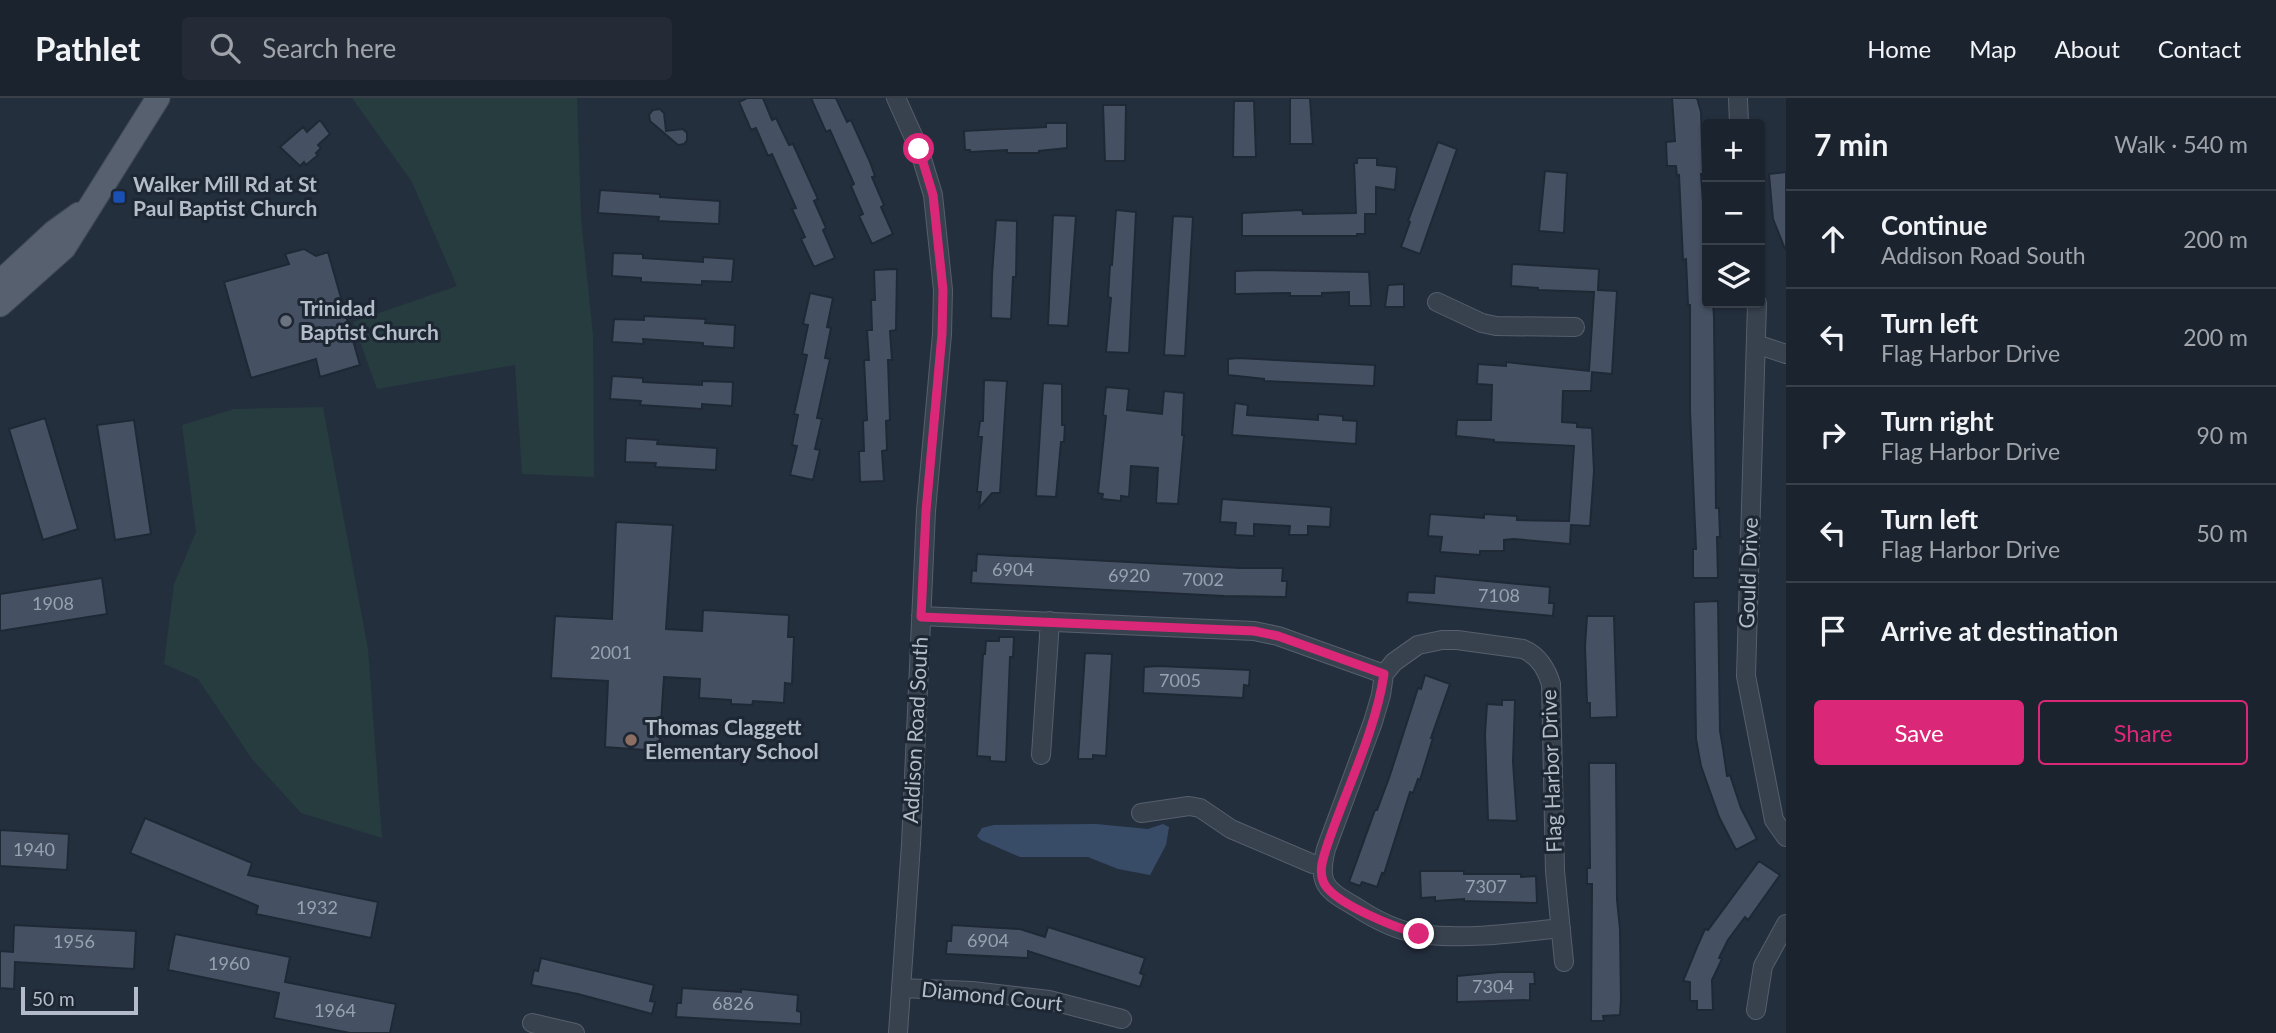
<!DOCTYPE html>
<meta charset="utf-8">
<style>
body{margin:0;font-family:Lato,sans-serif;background:#242b36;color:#f1f3f6}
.controls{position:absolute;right:21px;top:21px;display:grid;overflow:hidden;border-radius:7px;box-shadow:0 2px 5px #0004}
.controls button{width:63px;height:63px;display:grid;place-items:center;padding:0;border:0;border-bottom:2px solid #39404a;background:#1b232e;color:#f1f3f6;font:35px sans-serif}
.scale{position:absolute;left:21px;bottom:18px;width:117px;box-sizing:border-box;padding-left:7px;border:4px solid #b4bcc9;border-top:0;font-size:19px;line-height:24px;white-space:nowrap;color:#b4bcc9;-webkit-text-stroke:5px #1d2633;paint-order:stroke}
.stop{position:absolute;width:21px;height:21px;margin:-16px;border:5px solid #db2777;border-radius:50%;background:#fff}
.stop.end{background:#db2777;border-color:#fff;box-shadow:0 2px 7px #0008}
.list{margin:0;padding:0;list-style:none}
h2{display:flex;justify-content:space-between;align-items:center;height:91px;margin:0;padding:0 28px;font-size:30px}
h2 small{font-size:23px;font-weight:400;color:#a0a4aa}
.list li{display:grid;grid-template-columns:46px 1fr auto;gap:21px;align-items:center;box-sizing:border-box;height:98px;padding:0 28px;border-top:2px solid #39404a}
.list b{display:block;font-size:26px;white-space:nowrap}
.list p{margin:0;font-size:23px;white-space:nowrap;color:#a0a4aa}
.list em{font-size:23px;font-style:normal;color:#a0a4aa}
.actions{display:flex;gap:14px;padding:21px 28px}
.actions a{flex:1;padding:16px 0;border:2px solid #db2777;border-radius:7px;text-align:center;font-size:24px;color:#db2777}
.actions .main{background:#db2777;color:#fff}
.icon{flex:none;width:38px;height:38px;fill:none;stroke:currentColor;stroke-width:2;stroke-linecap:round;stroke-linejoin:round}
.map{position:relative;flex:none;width:1786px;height:935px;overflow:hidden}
header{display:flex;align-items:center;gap:42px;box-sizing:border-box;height:98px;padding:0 35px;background:#1b232e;border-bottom:2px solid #39404a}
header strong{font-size:33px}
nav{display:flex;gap:38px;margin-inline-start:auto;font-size:24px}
.search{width:490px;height:63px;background:#242b36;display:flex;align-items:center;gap:18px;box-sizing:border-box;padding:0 24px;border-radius:7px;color:#a0a4aa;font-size:26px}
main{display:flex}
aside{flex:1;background:#1b232e}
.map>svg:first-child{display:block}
</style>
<header>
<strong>Pathlet</strong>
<div class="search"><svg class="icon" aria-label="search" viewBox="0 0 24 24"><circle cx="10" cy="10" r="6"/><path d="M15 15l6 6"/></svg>Search here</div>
<nav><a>Home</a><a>Map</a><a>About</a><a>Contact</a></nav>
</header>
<main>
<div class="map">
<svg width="1786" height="935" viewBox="0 0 1786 935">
<rect width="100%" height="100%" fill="#242f3e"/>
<path fill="#263c3f" d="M352,0H577L581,120L593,237L594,379L522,376L515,267L377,291L353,224L457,188L412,84Z
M323,309L368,551L382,740L301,715L252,661L198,581L164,566L174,486L196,434L182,327L234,311Z"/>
<path fill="#394c67" d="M1096,726L1148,731L1163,726L1169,729L1166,747L1150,777L1118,771L1088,759H1020L981,742L977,738L982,730L994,727Z"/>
<path fill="#455162" stroke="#1f2835" stroke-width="2" d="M747,0H763L772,22L776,20L789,47L793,46L818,101L814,103L826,130L823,132L835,160L814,169L801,141L805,139L792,111L796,110L772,56L768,58L756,30L751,32L739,4Z
M811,0H836L847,24L851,22L870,64L875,78L872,79L884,107L881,109L893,136L872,146L859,118L863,116L851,88L854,86L830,32L826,34Z
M1290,0H1310L1313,46H1290Z
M1672,0H1697L1701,14L1703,76H1701L1703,104H1706L1707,119V205H1713L1714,219L1716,410H1719L1720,439H1717L1718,480H1693V451H1696L1690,312V207H1688L1686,161L1683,162L1679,77L1677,78L1676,68H1667L1666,44L1675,43Z
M1234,3H1254L1256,59H1233Z
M1103,7H1126L1125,63H1105Z
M660,11L664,15L666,33L683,31L687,35V42L684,46L678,47L650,23L649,17L653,12Z
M320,22L330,36L318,47L321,50L316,55L318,57L306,67L304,64L300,68L280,49L303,29L307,34Z
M1046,25H1067V50L1039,53V55H1007V52L970,54V52H965L964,33L1046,29Z
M1438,44L1457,51L1420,156L1401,149L1410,124L1408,123Z
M1357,60H1377V67L1397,69L1395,92L1376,89V116H1365V136H1357V138H1242V115L1302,112L1303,116L1356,115L1354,65H1357Z
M1545,73L1567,75L1564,135L1539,133Z
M1786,74V151H1785L1773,121L1769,76Z
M600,92L660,96V99L720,103L719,126L658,123L659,119L598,115Z
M1116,112L1136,114L1129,255L1106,254L1111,200L1108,199L1110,167H1112Z
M1053,117L1076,118L1068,228L1048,227Z
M1173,118L1193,119L1185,258L1164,257Z
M996,122L1017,123L1016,179H1013L1011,221L991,220L992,177Z
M304,151L316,158L328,154L360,267L320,279L316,261L251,280L224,184L289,166L285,156Z
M613,155L643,156V160L703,164V159L734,161L732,184L702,183V187L641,184V180L612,178Z
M1512,166L1599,171L1598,192L1617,193L1612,276L1592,274L1591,293H1563L1562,324L1577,325V329L1592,330L1594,373L1590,428L1571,427L1570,446L1514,441L1504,442V453H1480V457L1440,454L1442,439L1428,438L1430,416L1484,420V416L1517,418V422L1569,423L1574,348L1494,344V342L1456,338L1457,322H1491L1492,287L1477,286L1478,266L1506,268V264L1589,273L1594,194L1538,192V190L1511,188Z
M897,171L896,232L890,233L892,262H888L890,322L886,323L887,352L882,353L884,383L860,384L859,353H864L863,323L867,322L864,262H869L867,232H872L871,202H875L874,172Z
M1263,172L1369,174L1371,208H1349V194L1322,195V198H1290V195L1235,196V173Z
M1404,186V209H1385L1388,187Z
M810,195L833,200L827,229L831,230L825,260L830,261L817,320L822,321L815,351L820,352L813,382L790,377L797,348L792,347L798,317L794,316L807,257L802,256L808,227L803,226Z
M644,218L706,221L705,225L735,227L734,250L703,248V245L643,241L644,246L612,244L614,221L644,222Z
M1238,260L1375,267L1374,288L1264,283V281L1228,277V261Z
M612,278L643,280V284L702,287V283L733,284L732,308L702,306V311L640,307L641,303L610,301Z
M984,282L1007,283L1000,395H992L979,410L981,394H977L982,339H978L980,323H983Z
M1043,285L1062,286V327H1065L1064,344H1061L1056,399L1036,398Z
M1106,289L1129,291L1127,312L1162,316L1164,293L1184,295L1182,337H1184L1178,406L1156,405L1158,370L1131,368L1129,399L1121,398V403L1102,401L1103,396L1098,395L1106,318L1103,317Z
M1235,305L1248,307L1247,317L1318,322V316L1343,318V322L1357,323L1356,346L1232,337Z
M45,320L78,431L43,442L9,331Z
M134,322L151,436L115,442L97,327Z
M626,340L658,342L657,346L717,350L716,372L655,369L656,365L625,364Z
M1222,401L1331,409L1330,429L1308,428V437H1289L1290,428L1254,426V438L1235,437L1236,425L1220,424Z
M616,424L673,427L666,531L702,533L703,512L789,517L788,539H794L792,586L785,585L784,605L753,603L752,607L731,606V602L699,600L700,581L664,579L659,653L605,649L608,583L551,580L555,518L612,521Z
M977,456L1240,470H1283L1282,483H1287L1286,499L1224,498L971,485L972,472L976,473Z
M1435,478L1550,489L1549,505H1554L1553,518L1407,504L1408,494L1434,495Z
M102,480L107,516L0,533V496Z
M1718,503L1720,633L1723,650L1727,678L1730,677L1741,710L1757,741L1736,752L1719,719L1701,668L1696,641L1694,504Z
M1587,518H1614L1617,619L1590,620V605H1587L1585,548Z
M999,539H1014L1013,559H1010L1006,664L990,663V659L977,658L983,556H985L986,543H999Z
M1085,555L1112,556L1106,658L1093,657V661H1078Z
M1158,568L1250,572L1249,588L1244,587L1243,600L1143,595L1144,569Z
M1425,577L1450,586L1431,640H1433L1420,682L1418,681L1413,695L1410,694L1384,776L1382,775L1377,789L1362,784L1360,788L1349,784L1375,712H1377L1389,680L1418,590L1421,591Z
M1502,602H1515L1513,664L1517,723L1488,722L1485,636L1487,606L1502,607Z
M1589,665H1616L1617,802L1620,831L1621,902L1620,917L1603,918L1604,923H1591L1592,786H1587V770H1590V766Z
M145,720L252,765L248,777L378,804L371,840L256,816L258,808L130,755Z
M0,732L69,736L67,772L0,768Z
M1759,763L1780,777L1748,822L1745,819L1728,842L1719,860L1722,861L1712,882L1713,912H1697V903H1690V884L1683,883L1697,849L1705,831L1708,832Z
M1420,773H1464V776H1521V779L1536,778L1537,805L1464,803V801L1435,803V799L1421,800Z
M14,827L136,833L134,871L15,864L14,891L0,890V853L13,854Z
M952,827L1020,831L1045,839L1048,829L1145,860L1140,875L1144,877L1140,889L1028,853V860L946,856L947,843H951Z
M175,836L290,859L285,884L396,906L390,935H350L274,920L279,895L168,872Z
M541,860L654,887L650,903L655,904L652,916L578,896L531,887L534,872L538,873Z
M1500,874H1534L1535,886H1530V902L1457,904V878Z
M682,890L741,894V891L798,897L797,913L801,914V926L676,919L677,905H681Z"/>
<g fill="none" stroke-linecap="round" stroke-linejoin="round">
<g stroke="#565f6c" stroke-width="20">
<path id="minor" d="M896,0L919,51L933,97L943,192L942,236L926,413L911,746L898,935
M1738,0L1739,26
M1437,204L1482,225L1496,228L1575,229
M1757,205L1746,578L1774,722L1786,739
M1756,246L1786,256
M921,518L1254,533L1278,538L1384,576
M1041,657L1050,523
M1141,715L1189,708L1200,710L1231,731L1313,766L1322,767
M1561,830C1515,835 1466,842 1420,836C1398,833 1374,821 1356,809C1326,792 1317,786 1326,751L1373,624L1381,597L1384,576L1394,564L1418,547L1442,542H1457L1523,551C1538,557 1547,572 1551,586L1555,773L1564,864
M901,890L972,893L1049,902L1122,921
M1756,912L1763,868L1786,826
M532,925L575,935"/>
</g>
<g stroke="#414a57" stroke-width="25">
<path id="major" d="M0,184L54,134L79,116
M0,207L64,150L158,0"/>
</g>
<use href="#minor" stroke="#38414e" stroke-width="18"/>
<use href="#major" stroke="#56606e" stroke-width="23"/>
</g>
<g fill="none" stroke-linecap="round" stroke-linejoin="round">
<path stroke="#db2777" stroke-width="9" d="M919,51L933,97L943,192L942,236L926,413L921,519L1254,533L1278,538L1384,576C1375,636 1345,693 1326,751C1323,761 1319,772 1323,783C1331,805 1397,830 1419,836"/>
</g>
<rect fill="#1a4fb4" stroke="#1d2633" stroke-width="2.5" x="112" y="92" width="14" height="14" rx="3.5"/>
<circle fill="#6b7280" stroke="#1d2633" stroke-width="2.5" cx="286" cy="223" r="7"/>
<circle fill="#8d6e63" stroke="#1d2633" stroke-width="2.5" cx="631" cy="642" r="7"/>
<g text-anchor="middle" stroke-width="6" stroke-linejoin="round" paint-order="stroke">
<g font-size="18" fill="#98a1af">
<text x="1013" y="478">6904</text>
<text x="1129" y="484">6920</text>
<text x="1203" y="488">7002</text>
<text x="1499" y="504">7108</text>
<text x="53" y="512">1908</text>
<text x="611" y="561">2001</text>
<text x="1180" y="589">7005</text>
<text x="34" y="758">1940</text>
<text x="1486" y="795">7307</text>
<text x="317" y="816">1932</text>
<text x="988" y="849">6904</text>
<text x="74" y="850">1956</text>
<text x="229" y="872">1960</text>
<text x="1493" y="895">7304</text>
<text x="733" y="912">6826</text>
<text x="335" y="919">1964</text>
</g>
<g font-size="21" font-weight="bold" fill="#b4bcc9" stroke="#1d2633" text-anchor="start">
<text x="133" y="94">Walker Mill Rd at St<tspan x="133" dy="24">Paul Baptist Church</tspan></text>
<text x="300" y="218">Trinidad<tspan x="300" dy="24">Baptist Church</tspan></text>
<text x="645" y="637">Thomas Claggett<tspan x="645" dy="24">Elementary School</tspan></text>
</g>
<g font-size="21" fill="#b4bcc9" stroke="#1d2633">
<text transform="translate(1749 475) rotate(-88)" y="7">Gould Drive</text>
<text transform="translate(916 632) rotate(-87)" y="7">Addison Road South</text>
<text transform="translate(1552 673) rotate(-92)" y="7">Flag Harbor Drive</text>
<text transform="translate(992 899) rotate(6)" y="7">Diamond Court</text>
</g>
</g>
</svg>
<div class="controls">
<button>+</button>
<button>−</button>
<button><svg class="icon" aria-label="layers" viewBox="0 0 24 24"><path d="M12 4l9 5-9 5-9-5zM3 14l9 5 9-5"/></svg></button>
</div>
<div class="scale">50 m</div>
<div class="stop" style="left:919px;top:51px"></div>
<div class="stop end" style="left:1419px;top:836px"></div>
</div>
<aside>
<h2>7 min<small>Walk · 540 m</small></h2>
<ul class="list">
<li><svg class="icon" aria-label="ahead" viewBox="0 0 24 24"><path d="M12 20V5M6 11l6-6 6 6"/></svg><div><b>Continue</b><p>Addison Road South</p></div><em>200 m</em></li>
<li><svg class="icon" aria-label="left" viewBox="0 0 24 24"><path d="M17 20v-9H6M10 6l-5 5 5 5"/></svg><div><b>Turn left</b><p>Flag Harbor Drive</p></div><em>200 m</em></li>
<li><svg class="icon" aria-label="right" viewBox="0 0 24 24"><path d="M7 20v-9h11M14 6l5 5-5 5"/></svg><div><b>Turn right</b><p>Flag Harbor Drive</p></div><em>90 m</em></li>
<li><svg class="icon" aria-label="left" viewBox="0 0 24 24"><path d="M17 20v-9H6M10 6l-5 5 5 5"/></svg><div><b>Turn left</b><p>Flag Harbor Drive</p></div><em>50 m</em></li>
<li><svg class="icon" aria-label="arrive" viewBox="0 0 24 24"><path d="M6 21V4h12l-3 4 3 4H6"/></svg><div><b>Arrive at destination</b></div></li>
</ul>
<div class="actions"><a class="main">Save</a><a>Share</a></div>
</aside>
</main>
